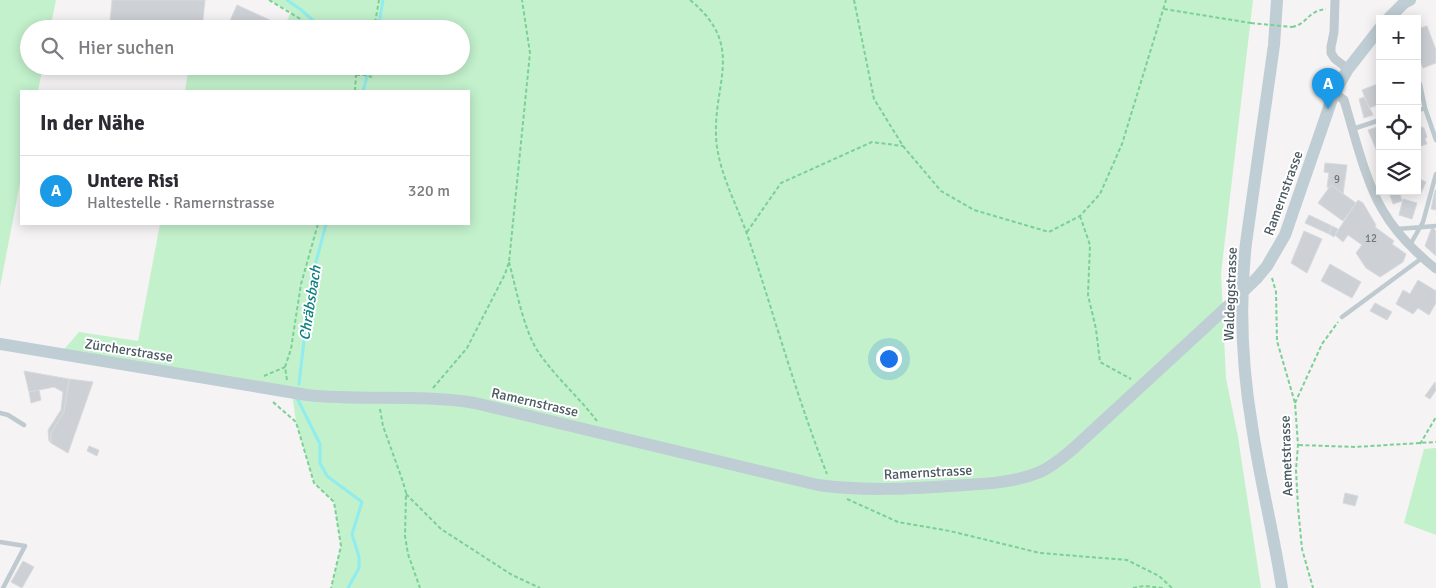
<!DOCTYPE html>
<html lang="de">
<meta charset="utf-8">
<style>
body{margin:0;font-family:Signika,sans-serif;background:#f2f2f3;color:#2b2b33}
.controls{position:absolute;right:15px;top:15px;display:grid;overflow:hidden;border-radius:0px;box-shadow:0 2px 12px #0003}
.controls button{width:45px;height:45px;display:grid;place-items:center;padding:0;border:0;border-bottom:1px solid #e1e1e2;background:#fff;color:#2b2b33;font:25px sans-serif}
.you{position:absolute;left:888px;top:358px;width:18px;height:18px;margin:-12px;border:4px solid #fff;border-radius:50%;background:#1a73e8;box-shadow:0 0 0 8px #1a73e833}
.badge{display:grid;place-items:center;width:32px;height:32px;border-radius:50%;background:#1b9be7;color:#fff;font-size:16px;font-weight:700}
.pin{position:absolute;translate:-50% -41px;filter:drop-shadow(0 1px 2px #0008)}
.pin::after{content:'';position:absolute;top:26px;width:18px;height:15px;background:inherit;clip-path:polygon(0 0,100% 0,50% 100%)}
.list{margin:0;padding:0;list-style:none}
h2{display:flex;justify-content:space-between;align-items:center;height:65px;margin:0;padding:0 20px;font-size:21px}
h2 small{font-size:16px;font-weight:400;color:#7c7c81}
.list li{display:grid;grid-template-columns:32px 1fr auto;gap:15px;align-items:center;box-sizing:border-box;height:70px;padding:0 20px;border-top:1px solid #e1e1e2}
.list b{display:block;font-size:19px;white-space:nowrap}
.list p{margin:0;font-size:16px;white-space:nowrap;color:#7c7c81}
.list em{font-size:16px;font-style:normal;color:#7c7c81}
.icon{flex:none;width:28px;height:28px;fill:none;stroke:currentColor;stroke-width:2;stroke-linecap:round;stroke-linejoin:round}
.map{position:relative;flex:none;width:1436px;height:588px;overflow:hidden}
.search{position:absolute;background:#fff;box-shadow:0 2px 12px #0003;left:20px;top:20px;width:450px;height:55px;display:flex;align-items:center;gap:12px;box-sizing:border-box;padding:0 18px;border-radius:28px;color:#7c7c81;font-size:19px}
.panel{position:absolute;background:#fff;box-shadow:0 2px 12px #0003;left:20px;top:90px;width:450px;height:135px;border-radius:0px}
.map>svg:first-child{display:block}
</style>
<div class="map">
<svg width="1436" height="588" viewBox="0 0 1436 588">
<rect width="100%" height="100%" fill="#f5f3f3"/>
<path fill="#c3f1cc" d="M0,0H56L50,29H29V66H43L38,91H21V178L0,287Z
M269,0H1253L1221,274L1226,378L1238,437L1261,588H331L341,546L334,502L314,483L296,422L292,393L60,354L79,332L138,341L160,224H469V91H185L189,66H461V29H283L291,12Z
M1436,448V535L1404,523L1424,449Z"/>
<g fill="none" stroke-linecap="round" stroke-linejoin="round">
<path stroke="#90ecee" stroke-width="3" d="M287,0L300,9L323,29
M378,29L383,0
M363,91L370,66
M299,384L311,281L326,224
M298,400L320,444V463L327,476L362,502L352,534L359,557V568L348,588"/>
</g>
<path fill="#cdd1d5" stroke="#d7dade" d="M112,0H205L202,29H184L110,21Z
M237,5L272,21L269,29H241L229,23Z
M1427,26L1436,50V63L1423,68L1417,54V29Z
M1380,83V104L1369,108L1362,90Z
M1364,97L1373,115L1364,118L1359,99Z
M1419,123L1421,127L1424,128L1427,137L1425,139L1427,144L1417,147V124Z
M1377,127L1380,133V153L1378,154L1368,130Z
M1325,163L1347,165L1343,194L1331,185L1329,188L1327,187L1329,173L1324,172Z
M1417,170L1420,179L1426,182L1420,195L1413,191H1417Z
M1331,185L1356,203L1343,221L1318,203Z
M1435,190H1436V210L1431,209Z
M1399,191L1402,201L1393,204L1390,195Z
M1403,199L1417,203L1412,219L1399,215Z
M1358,200L1363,203L1376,225L1375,227L1394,241L1392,244L1406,254L1403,262L1380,277L1366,268L1356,253L1362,245L1348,235L1343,242L1335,235Z
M1309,215L1332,226L1329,234L1305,223Z
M1332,226L1338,229L1334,237L1329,234Z
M1432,227L1436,231V256L1425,246Z
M1304,231L1322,239L1307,273L1291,263Z
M1330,264L1361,282L1352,298L1321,281Z
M1418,280L1436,291V303L1429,315L1418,308L1413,314L1396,304L1403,290L1410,294Z
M1375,303L1392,312L1387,320L1370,311Z
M24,371L69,379L64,412L51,433V443L49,441L48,430L61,410L63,392L54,387L29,392Z
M69,379L93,382L68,453L51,443V433L64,412Z
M1435,382L1436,390L1430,399L1425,396Z
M39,390L41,400L31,403L29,392Z
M89,446L99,450L97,456L87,451Z
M1345,493L1358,496L1355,506L1343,503Z
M23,561L34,567L22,588L11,582Z"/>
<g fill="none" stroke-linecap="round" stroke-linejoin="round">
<path stroke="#7ad095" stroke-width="2" stroke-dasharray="4 2.5" stroke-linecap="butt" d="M269,0L302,20L312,29
M690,0C749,48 709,87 717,147C722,180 739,209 749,240C775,318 797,398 827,474
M854,0L874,99L903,146L941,191L974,210L1049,232L1080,216L1100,194L1122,144L1166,0
M1164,9L1251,23
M1292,27C1308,24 1307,11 1326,9
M374,29L379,0
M352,66L356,75
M356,75H364L372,77
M355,91L356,75L361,66
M1080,216L1090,245L1088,295L1096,329L1100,362L1131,379
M747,232L781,183L872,142L903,146
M509,262C516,288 523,327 537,350C554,376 578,396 597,421
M1272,278L1276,292L1277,341L1295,403L1298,445L1296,470L1298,507L1302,549L1313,588
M264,376L285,367
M287,380L285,367L291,349L301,284L318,224
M433,388L467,348L505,274L509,262L530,53L522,0
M273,402L296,422L314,483L334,502L341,546L331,588
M1295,403L1322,344L1338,322
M380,409L383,426L403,482L406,493L405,536L408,554L420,588
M1420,444L1436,417
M1299,445L1355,447L1436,442
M406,494L441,529L512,575L540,588
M847,499L898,522L950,531L1040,553L1127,560L1159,576L1172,588
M1133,588L1144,586L1163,588"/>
<path stroke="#becacf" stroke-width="4.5" d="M1420,84L1425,108L1436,140
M1417,111L1425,108
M1353,129L1380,120
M1397,229L1436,226
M1410,245L1423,222L1436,174
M1342,317L1422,258
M0,413L8,415L24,425
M0,542L25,546L3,588"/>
<path stroke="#becacf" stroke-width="9" d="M1335,0L1334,32L1331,47V53L1335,59L1348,69
M1334,93L1344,100C1354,133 1365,180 1382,209C1395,232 1416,253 1436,269"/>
<path stroke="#bfcdd4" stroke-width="12" d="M1277,0L1274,45L1246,243C1239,305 1242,366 1252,426C1260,481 1274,534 1282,588
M1388,19L1404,3L1410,0
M1257,278L1267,266L1285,235L1334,93L1348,69L1380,28
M0,344L307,395C363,401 419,394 475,403L818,485C862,491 905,489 949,486C980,484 1011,484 1040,472C1053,466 1063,457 1074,448L1227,307"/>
<path stroke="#7ad095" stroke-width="2" stroke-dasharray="4 2.5" stroke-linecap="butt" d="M1251,23L1292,27"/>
<path stroke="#bfcdd4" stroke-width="12" d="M1227,307L1257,278"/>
</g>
<g text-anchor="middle" stroke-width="4" stroke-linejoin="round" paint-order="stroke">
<g font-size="11" fill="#6b787e">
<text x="1337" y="183">9</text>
<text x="1371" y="242">12</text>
</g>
<g font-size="14" fill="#4a5a61" stroke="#fff">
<text transform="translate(1283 193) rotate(-70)" y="5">Ramernstrasse</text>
<text transform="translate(1230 294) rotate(-88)" y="5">Waldeggstrasse</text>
<text transform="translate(129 350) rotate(9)" y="5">Zürcherstrasse</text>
<text transform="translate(535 402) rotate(13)" y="5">Ramernstrasse</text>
<text transform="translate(1286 456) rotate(-92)" y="5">Aemetstrasse</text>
<text transform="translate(928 472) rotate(-3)" y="5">Ramernstrasse</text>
</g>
<g font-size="15" font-style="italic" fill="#0e8082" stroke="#fff">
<text transform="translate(310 303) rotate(-81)" y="5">Chräbsbach</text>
</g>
</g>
</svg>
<div class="controls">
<button>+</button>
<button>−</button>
<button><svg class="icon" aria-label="locate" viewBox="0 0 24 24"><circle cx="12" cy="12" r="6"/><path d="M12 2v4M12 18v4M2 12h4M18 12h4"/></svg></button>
<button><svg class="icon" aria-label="layers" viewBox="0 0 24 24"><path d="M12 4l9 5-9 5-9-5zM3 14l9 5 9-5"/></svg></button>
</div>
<div class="you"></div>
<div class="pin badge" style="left:1328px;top:109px">A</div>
<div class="search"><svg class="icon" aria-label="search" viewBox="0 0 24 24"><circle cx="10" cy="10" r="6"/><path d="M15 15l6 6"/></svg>Hier suchen</div>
<section class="panel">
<h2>In der Nähe<small></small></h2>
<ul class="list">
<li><span class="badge">A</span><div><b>Untere Risi</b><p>Haltestelle · Ramernstrasse</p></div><em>320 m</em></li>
</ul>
</section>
</div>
